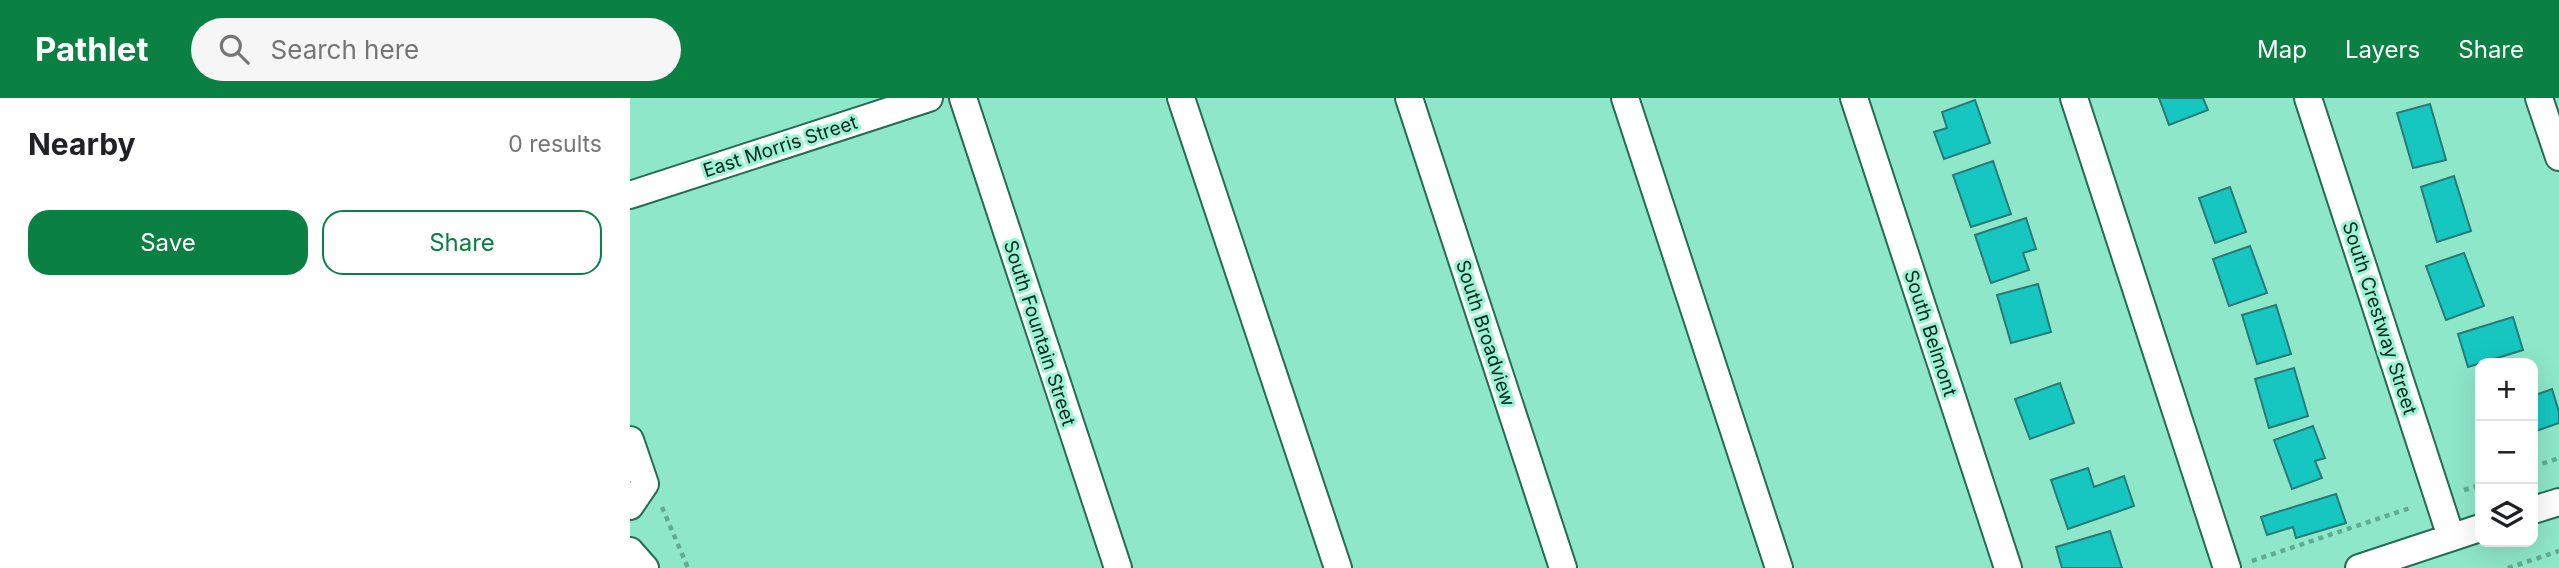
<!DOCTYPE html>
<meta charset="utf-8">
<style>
body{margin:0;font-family:Inter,sans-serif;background:#f6f6f6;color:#202124}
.controls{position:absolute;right:21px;bottom:21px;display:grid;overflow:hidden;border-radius:14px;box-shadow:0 7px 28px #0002}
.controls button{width:63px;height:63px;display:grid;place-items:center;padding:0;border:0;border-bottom:2px solid #e0e0e0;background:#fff;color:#202124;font:35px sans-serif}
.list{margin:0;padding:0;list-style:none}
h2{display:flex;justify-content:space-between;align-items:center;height:91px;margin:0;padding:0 28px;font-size:30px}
h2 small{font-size:23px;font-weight:400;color:#757577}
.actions{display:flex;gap:14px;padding:21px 28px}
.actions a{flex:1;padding:16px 0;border:2px solid #0b8043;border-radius:21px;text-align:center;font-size:24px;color:#0b8043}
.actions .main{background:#0b8043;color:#fff}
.icon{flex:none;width:38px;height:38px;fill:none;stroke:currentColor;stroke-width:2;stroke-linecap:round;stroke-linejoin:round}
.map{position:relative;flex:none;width:1929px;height:470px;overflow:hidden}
header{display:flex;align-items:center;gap:42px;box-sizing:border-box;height:98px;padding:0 35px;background:#0b8043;color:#fff}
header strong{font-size:33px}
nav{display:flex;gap:38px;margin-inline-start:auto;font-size:24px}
.search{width:490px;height:63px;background:#f6f6f6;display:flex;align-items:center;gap:18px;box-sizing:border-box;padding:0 24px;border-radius:38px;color:#757577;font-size:26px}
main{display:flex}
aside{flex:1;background:#fff}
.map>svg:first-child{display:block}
</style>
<header>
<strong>Pathlet</strong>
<div class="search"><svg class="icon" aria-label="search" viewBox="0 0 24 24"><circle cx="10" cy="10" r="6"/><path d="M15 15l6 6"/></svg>Search here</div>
<nav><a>Map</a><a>Layers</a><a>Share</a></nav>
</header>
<main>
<aside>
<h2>Nearby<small>0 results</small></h2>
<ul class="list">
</ul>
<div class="actions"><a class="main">Save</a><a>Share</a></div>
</aside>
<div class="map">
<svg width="1929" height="470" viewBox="0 0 1929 470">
<rect width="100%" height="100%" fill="#8ee7c9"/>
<path fill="#15c7c0" stroke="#297a76" stroke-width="2" d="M1529,0H1573L1578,12L1539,27Z
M1345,2L1360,45L1314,61L1304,34L1317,30L1312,14Z
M1800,6L1816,62L1783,70L1767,15Z
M1363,63L1381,116L1341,129L1323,77Z
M1824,78L1841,133L1807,144L1791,89Z
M1600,89L1616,134L1585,145L1569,100Z
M1396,120L1406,151L1393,155L1399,172L1361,185L1345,137Z
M1620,148L1637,195L1599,208L1583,161Z
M1834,155L1854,208L1816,222L1796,168Z
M1408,186L1421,234L1381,245L1367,197Z
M1646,207L1661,256L1627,266L1612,217Z
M1883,219L1893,252L1838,269L1828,236Z
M1664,270L1678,318L1639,330L1625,281Z
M1430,285L1444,325L1400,341L1385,301Z
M1922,291L1929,314V325L1903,334V298Z
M1683,328L1695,360L1685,363L1692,380L1662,391L1644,342Z
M1458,370L1464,389L1494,378L1504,408L1438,431L1421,382Z
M1706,396L1716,425L1666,440L1663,429L1637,437L1631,419Z
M1480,433L1492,470H1432L1426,449Z"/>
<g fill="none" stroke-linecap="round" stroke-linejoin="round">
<g stroke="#266b57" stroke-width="30">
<path id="minor" d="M333,0L488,470
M551,0L708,470
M779,0L933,470
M995,0L1149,470
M1224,0L1378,470
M1444,0L1597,470
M1678,0L1821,439
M1909,0L1929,59
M0,97L299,0
M0,342L15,386L0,408
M1903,412L1929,404
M0,453L15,470
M1729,470L1850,430"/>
</g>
<path stroke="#62ab93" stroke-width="4.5" stroke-dasharray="5 5" stroke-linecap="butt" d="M1903,369L1929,360
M1834,392L1850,387
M32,409L58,470
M1622,463L1783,409
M1878,470L1929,453"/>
<use href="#minor" stroke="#fff" stroke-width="26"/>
</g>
<g text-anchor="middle" stroke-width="6" stroke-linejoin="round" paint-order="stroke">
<g font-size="19" fill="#00261b" stroke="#9bf4d6">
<text transform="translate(150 48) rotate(-18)" y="7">East Morris Street</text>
<text transform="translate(1750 220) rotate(72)" y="7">South Crestway Street</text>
<text transform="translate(410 235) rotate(72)" y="7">South Fountain Street</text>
<text transform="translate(856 235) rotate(72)" y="7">South Broadview</text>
<text transform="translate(1301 235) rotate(72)" y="7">South Belmont</text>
</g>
</g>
</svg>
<div class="controls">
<button>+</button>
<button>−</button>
<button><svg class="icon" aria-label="layers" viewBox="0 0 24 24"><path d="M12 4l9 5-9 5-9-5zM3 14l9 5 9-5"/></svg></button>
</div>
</div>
</main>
